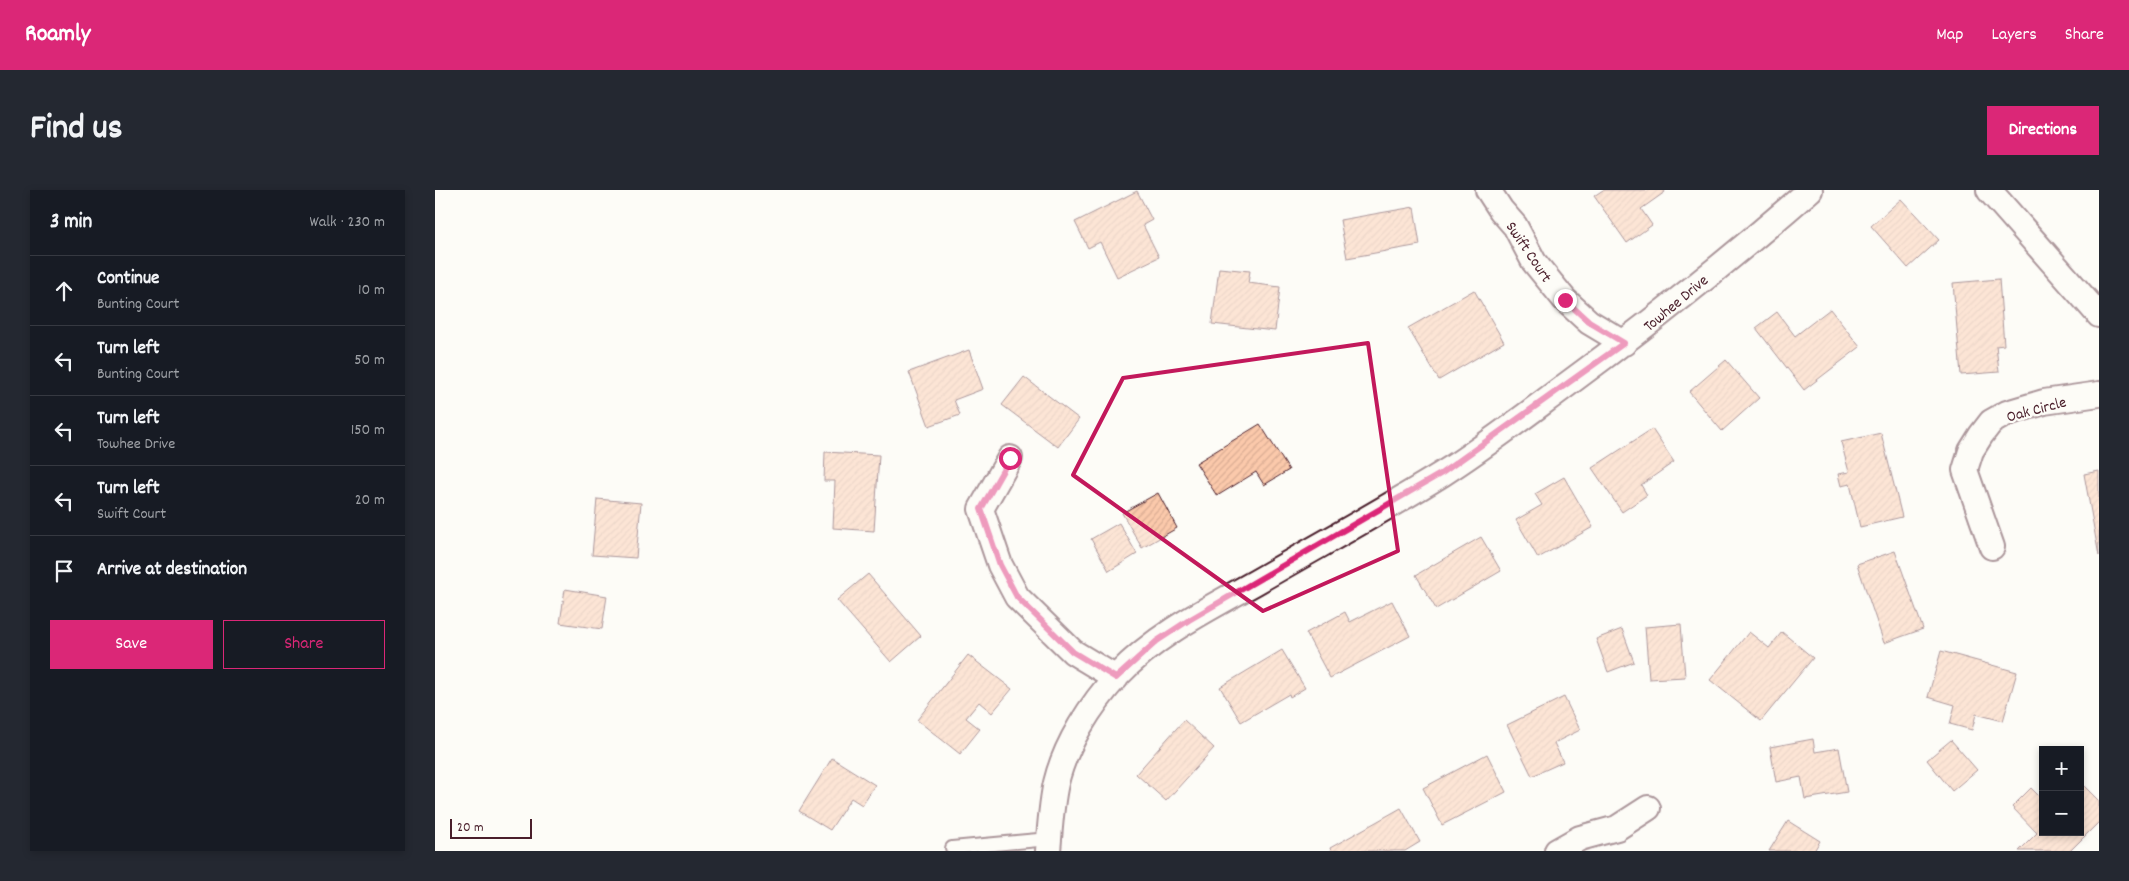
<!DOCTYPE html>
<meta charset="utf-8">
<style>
body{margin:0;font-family:Dekko,sans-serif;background:#242831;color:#f1f3f6}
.controls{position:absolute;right:15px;bottom:15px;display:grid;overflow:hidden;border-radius:0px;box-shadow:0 2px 8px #0003}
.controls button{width:45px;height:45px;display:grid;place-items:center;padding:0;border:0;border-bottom:1px solid #363941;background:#171b24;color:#f1f3f6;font:25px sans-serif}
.scale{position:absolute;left:15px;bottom:12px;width:82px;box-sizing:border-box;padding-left:5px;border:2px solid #4a1f2b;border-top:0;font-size:14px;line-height:18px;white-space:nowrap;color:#4a1f2b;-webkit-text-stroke:4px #fdfcf7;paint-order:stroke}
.stop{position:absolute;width:15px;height:15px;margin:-11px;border:4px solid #db2777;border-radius:50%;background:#fff}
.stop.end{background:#db2777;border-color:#fff;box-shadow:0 1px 5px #0008}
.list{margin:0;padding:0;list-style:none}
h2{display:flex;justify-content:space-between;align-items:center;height:65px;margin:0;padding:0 20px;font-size:21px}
h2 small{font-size:16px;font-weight:400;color:#9ea1a6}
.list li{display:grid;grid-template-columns:32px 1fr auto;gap:15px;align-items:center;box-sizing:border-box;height:70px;padding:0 20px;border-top:1px solid #363941}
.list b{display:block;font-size:19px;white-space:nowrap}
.list p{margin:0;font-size:16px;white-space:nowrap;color:#9ea1a6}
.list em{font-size:16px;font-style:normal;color:#9ea1a6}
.actions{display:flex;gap:10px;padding:15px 20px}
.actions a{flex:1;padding:11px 0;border:1px solid #db2777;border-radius:0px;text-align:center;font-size:18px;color:#db2777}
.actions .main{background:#db2777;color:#fff}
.icon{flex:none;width:28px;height:28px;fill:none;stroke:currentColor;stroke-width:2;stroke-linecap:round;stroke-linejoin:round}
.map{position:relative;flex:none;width:1664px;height:661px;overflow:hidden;border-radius:0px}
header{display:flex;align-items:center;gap:30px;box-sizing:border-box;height:70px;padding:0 25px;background:#db2777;color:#fff}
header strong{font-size:24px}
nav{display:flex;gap:28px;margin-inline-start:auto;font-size:18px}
.intro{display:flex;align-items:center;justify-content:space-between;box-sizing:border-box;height:120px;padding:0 30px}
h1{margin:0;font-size:35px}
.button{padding:12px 22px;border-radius:0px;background:#db2777;color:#fff;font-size:18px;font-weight:700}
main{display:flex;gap:30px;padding:0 30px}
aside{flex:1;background:#171b24;border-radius:0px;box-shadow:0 2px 8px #0003}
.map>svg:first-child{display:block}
</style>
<header>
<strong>Roamly</strong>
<nav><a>Map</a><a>Layers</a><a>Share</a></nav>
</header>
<div class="intro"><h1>Find us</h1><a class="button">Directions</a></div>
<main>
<aside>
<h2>3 min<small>Walk · 230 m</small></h2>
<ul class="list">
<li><svg class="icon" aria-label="ahead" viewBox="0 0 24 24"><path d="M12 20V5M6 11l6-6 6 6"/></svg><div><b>Continue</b><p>Bunting Court</p></div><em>10 m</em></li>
<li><svg class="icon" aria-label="left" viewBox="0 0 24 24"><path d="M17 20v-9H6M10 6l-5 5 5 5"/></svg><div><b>Turn left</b><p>Bunting Court</p></div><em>50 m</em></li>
<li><svg class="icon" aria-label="left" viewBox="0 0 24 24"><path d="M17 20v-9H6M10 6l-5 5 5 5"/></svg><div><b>Turn left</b><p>Towhee Drive</p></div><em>150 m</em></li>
<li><svg class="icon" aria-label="left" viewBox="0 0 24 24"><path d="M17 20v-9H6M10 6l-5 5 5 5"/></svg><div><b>Turn left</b><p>Swift Court</p></div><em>20 m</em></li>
<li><svg class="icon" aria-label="arrive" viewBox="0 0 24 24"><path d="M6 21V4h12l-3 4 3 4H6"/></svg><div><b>Arrive at destination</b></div></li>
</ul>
<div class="actions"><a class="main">Save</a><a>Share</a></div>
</aside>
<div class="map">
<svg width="1664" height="661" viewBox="0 0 1664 661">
<defs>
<pattern id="building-hatch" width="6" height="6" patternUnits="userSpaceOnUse" patternTransform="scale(1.25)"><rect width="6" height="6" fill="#fbc9ab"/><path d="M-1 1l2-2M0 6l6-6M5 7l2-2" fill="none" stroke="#d9ac93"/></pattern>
</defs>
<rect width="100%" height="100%" fill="#fdfcf7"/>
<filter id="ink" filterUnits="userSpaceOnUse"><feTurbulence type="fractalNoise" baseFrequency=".02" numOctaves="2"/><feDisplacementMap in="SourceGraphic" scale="10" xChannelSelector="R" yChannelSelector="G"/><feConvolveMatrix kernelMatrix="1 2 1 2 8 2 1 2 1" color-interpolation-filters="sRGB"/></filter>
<g filter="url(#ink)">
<path fill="url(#building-hatch)" stroke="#4a1f2b" d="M1168,0H1229L1230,2L1206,19L1217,35L1192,53L1159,6Z
M702,1L717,30L708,35L724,67L682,87L665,52L653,58L640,32Z
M1466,9L1504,50L1473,78L1436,36Z
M979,17L985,55L912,68L905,30Z
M784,78L815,81L813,93L845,97L840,141L777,134Z
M1564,89L1569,155L1561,156L1564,182L1526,185L1518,93Z
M1039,100L1069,152L1004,190L973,138Z
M1395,119L1425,157L1369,200L1321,138L1342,122L1360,146Z
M534,160L548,199L519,210L525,225L494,236L474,182Z
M1291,170L1324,208L1287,241L1254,202Z
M589,187L644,229L623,257L567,215Z
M825,234L854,280L829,295L821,282L782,306L761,273Z
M1217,239L1239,272L1206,295L1212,305L1187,322L1157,278Z
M1446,243L1467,327L1425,337L1415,294L1406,296L1403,284L1414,282L1406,252Z
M390,262L444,265L439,341L398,338L400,291H389Z
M1664,281V366L1649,284Z
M1129,287L1158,337L1103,368L1081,330L1107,315L1100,304Z
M723,303L742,338L707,358L687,323Z
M162,309L206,313L201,368L157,365Z
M684,333L702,364L674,381L656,349Z
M1046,347L1066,381L1001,419L981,385Z
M1460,361L1488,439L1449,453L1422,374Z
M433,384L486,446L456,472L402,410Z
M130,399L172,406L167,439L125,433Z
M957,411L975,446L895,488L871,443L910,422L915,432Z
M1246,434L1250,487L1214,489L1210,437Z
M1187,439L1199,472L1173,482L1161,449Z
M1314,442L1334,458L1347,442L1378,468L1326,531L1275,490Z
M847,460L870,498L855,507L854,504L806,532L785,497Z
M1506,461L1582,482L1568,531L1541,524L1537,540L1515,534L1520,515L1493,507Z
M533,465L577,499L557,523L544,512L531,528L545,539L525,564L482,530Z
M1129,507L1145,540L1119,553L1128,572L1097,586L1072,535Z
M749,530L779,558L731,611L701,584Z
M1378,549L1380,562L1404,558L1412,602L1370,609L1366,587L1341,592L1335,557Z
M1516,550L1542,580L1517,601L1492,570Z
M1052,564L1071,602L1007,635L988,598Z
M397,568L440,595L427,615L416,608L395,640L364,621Z
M1645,592L1664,611V632L1635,661H1584L1602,643L1577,617L1596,598L1604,606L1608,602V642H1645Z
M966,618L985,652L970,661H896L895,658Z
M1353,631L1385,651L1379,661H1334Z"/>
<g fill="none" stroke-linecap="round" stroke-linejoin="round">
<g stroke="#4a1f2b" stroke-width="16">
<path id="lane" d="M517,658L614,649"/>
</g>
<g stroke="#4a1f2b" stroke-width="28">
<path id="street" d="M1053,0L1066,20L1080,36L1099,72L1130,110L1154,132L1189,153
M1554,0L1664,125
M575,268L546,319L565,375L582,407L638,462L681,488
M1557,357L1530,280L1536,261L1546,245L1556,232L1572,223L1609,212L1664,204
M613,661C615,639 616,615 621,593C630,555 656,514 683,485C722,444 773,419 821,392C883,356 946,322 1007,284C1048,258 1087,228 1126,199C1212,136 1295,70 1375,0
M1122,661L1145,648L1182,638L1213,618"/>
</g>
<use href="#lane" stroke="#fdfcf7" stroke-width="12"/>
<use href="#street" stroke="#fdfcf7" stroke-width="24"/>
</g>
</g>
<g fill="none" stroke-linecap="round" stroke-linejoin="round" filter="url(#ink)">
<path stroke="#db2777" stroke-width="6" d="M575,268L546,319L565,375L582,407L638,462L681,488L722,451L754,430L1007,283L1189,153L1154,132L1130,110"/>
</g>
<path d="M0 0H1664V661H0ZM933,153L963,361L828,421L638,285L688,188Z" fill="#fdfcf7" fill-opacity=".55" fill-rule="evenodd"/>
<path fill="none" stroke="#c2185b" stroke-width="4" stroke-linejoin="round" d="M933,153L963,361L828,421L638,285L688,188Z"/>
<g text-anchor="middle" stroke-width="4.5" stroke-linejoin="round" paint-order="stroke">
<g font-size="16" fill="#4a1f2b" stroke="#fdfcf7">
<text transform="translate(1095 61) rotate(56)" y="6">Swift Court</text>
<text transform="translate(1240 112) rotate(-40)" y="6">Towhee Drive</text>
<text transform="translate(1601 218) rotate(-15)" y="6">Oak Circle</text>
</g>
</g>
</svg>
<div class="controls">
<button>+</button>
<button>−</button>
</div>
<div class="scale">20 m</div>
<div class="stop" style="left:575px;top:268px"></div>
<div class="stop end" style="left:1130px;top:110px"></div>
</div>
</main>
